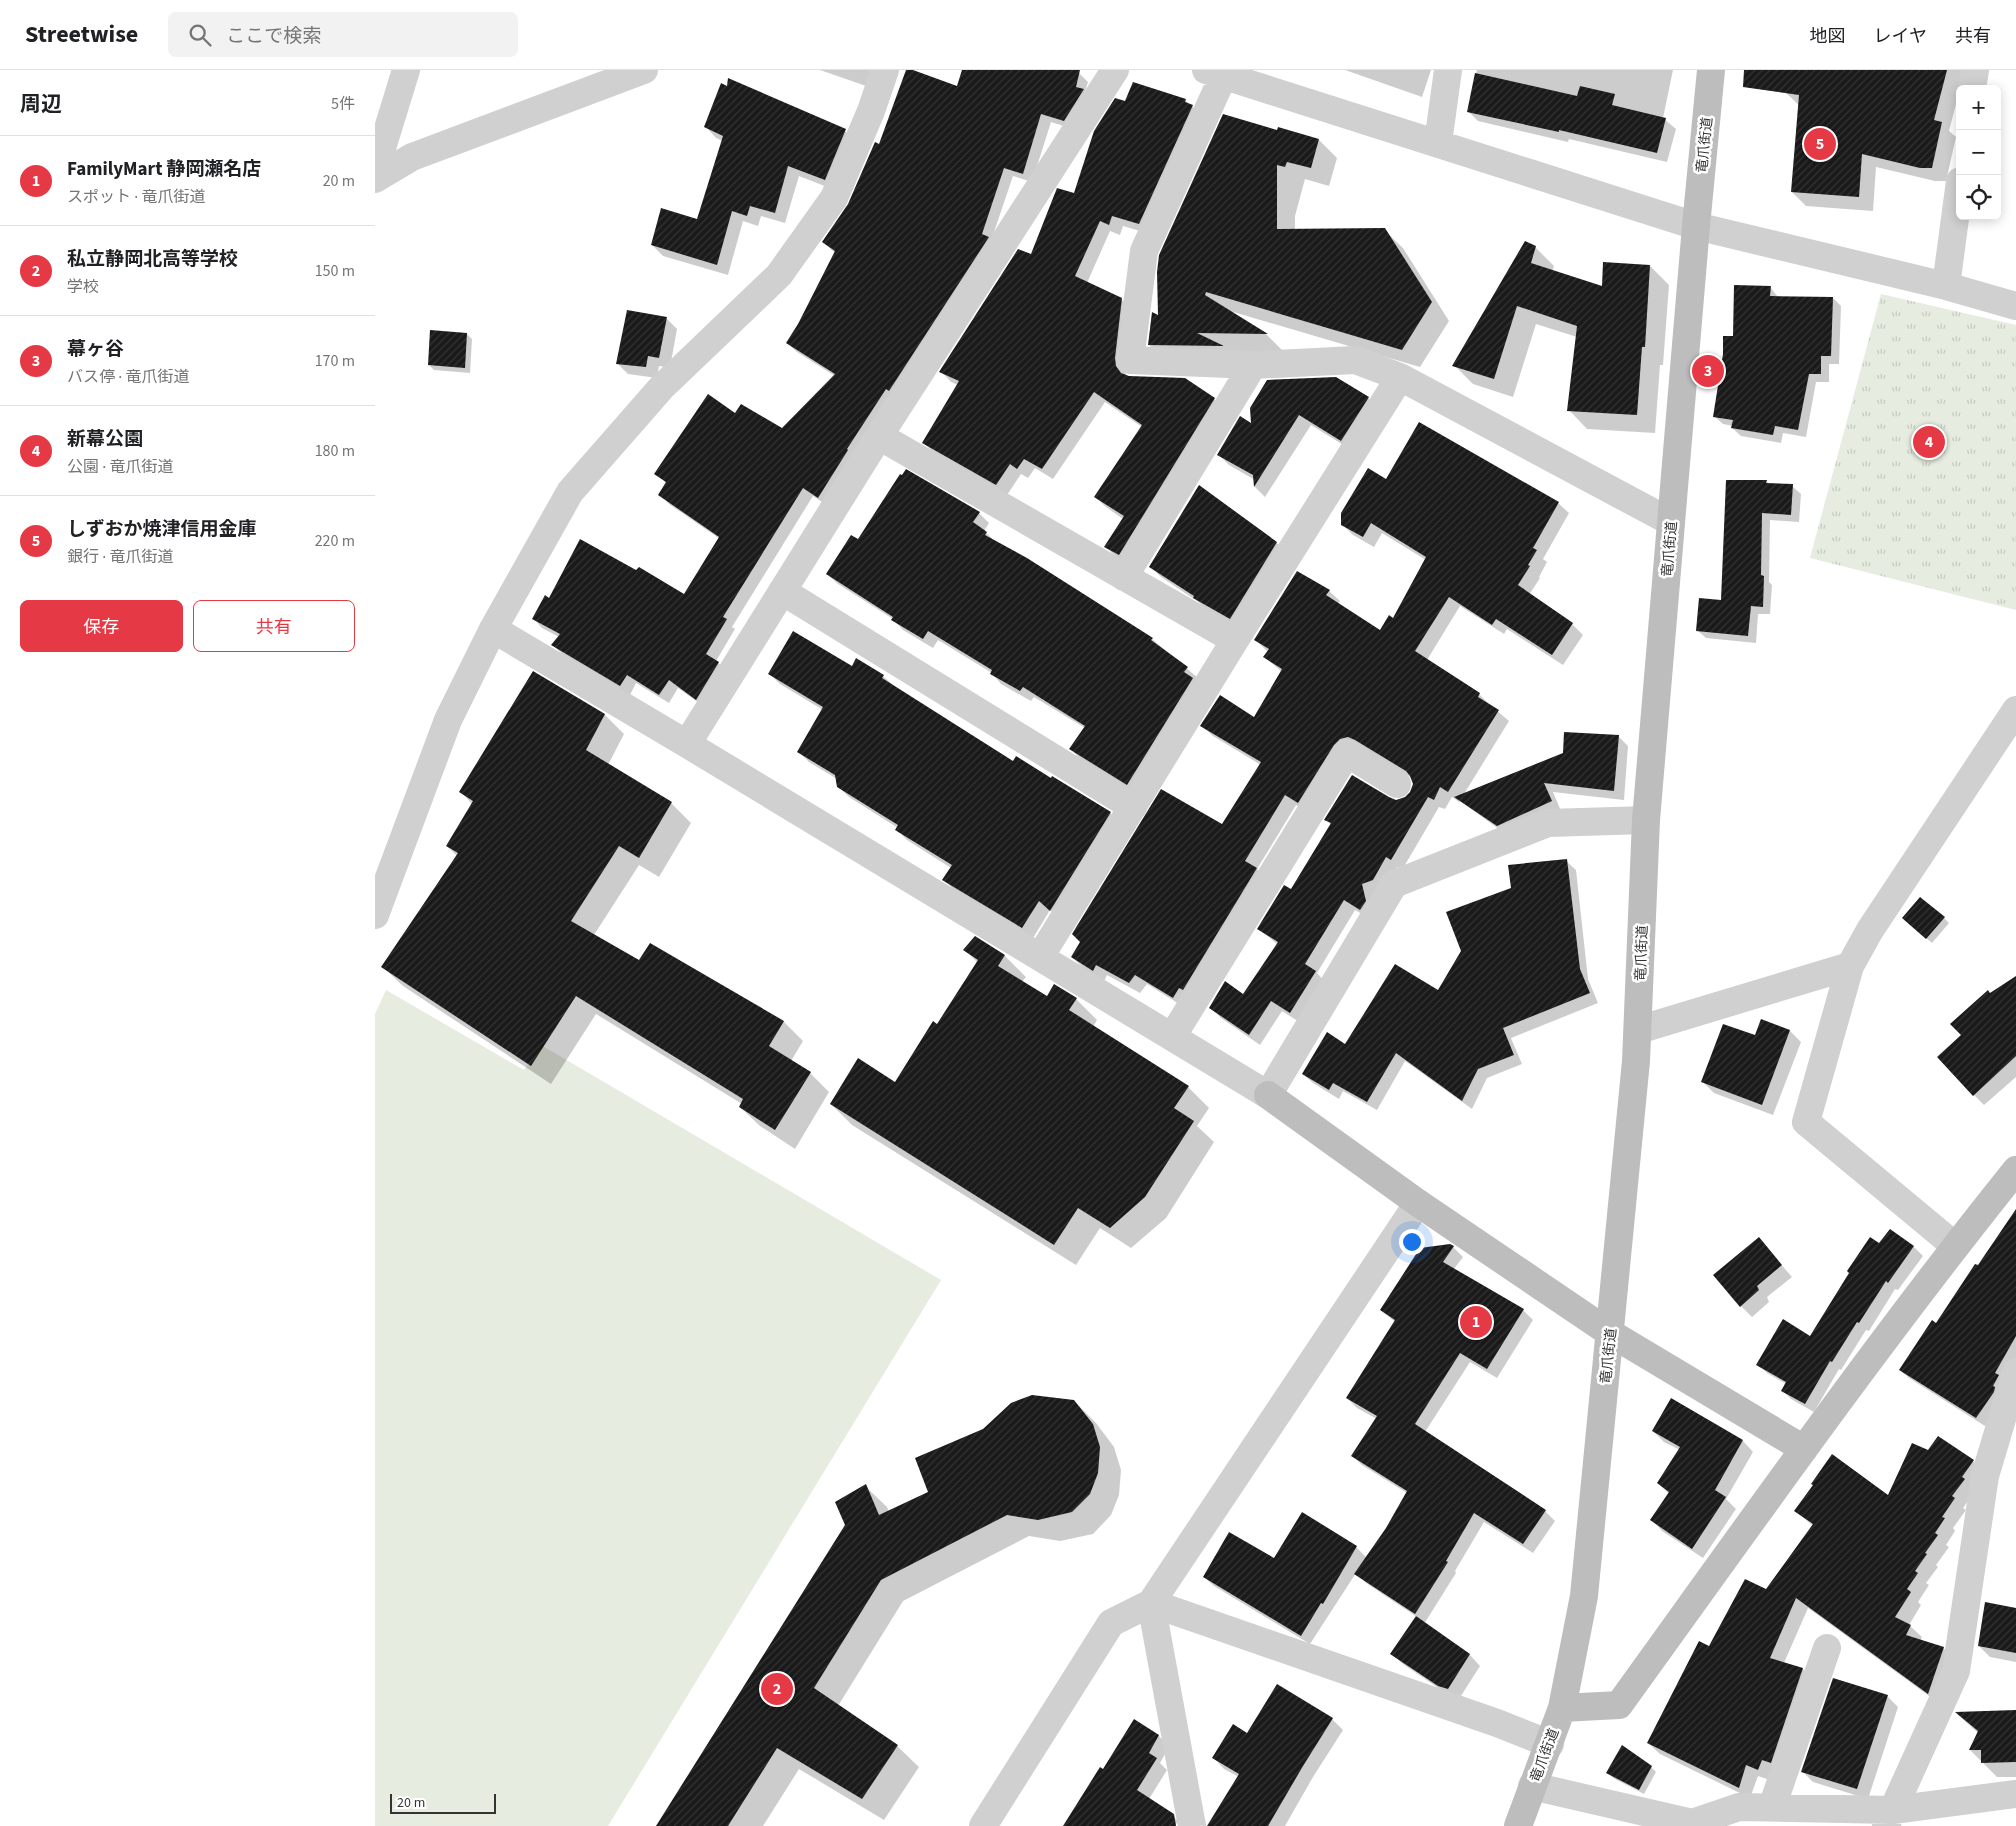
<!DOCTYPE html>
<html lang="ja">
<meta charset="utf-8">
<style>
body{margin:0;font-family:"Source Sans 3","Noto Sans JP",sans-serif;background:#f2f2f2;color:#202124}
.controls{position:absolute;right:15px;top:15px;display:grid;overflow:hidden;border-radius:8px;box-shadow:0 2px 12px #0003}
.controls button{width:45px;height:45px;display:grid;place-items:center;padding:0;border:0;border-bottom:1px solid #e0e0e0;background:#fff;color:#202124;font:25px sans-serif}
.scale{position:absolute;left:15px;bottom:12px;width:106px;box-sizing:border-box;padding-left:5px;border:2px solid #333;border-top:0;font-size:14px;line-height:18px;white-space:nowrap;color:#333;-webkit-text-stroke:4px #fff;paint-order:stroke}
.you{position:absolute;left:1036px;top:1171px;width:18px;height:18px;margin:-12px;border:4px solid #fff;border-radius:50%;background:#1a73e8;box-shadow:0 0 0 8px #1a73e833}
.badge{display:grid;place-items:center;width:32px;height:32px;border-radius:50%;background:#e63946;color:#fff;font-size:16px;font-weight:700}
.pin{position:absolute;translate:-50% -50%;border:2px solid #fff;box-shadow:0 1px 5px #0006}
.list{margin:0;padding:0;list-style:none}
h2{display:flex;justify-content:space-between;align-items:center;height:65px;margin:0;padding:0 20px;font-size:21px}
h2 small{font-size:16px;font-weight:400;color:#757577}
.list li{display:grid;grid-template-columns:32px 1fr auto;gap:15px;align-items:center;box-sizing:border-box;height:90px;padding:0 20px;border-top:1px solid #e0e0e0}
.list b{display:block;font-size:19px;white-space:nowrap}
.list p{margin:0;font-size:16px;white-space:nowrap;color:#757577}
.list em{font-size:16px;font-style:normal;color:#757577}
.actions{display:flex;gap:10px;padding:15px 20px}
.actions a{flex:1;padding:11px 0;border:1px solid #e63946;border-radius:8px;text-align:center;font-size:18px;color:#e63946}
.actions .main{background:#e63946;color:#fff}
.icon{flex:none;width:28px;height:28px;fill:none;stroke:currentColor;stroke-width:2;stroke-linecap:round;stroke-linejoin:round}
.map{position:relative;flex:none;width:1641px;height:1756px;overflow:hidden}
header{display:flex;align-items:center;gap:30px;box-sizing:border-box;height:70px;padding:0 25px;background:#fff;border-bottom:1px solid #e0e0e0}
header strong{font-size:24px}
nav{display:flex;gap:28px;margin-inline-start:auto;font-size:18px}
.search{width:350px;height:45px;background:#f2f2f2;display:flex;align-items:center;gap:12px;box-sizing:border-box;padding:0 18px;border-radius:8px;color:#757577;font-size:19px}
main{display:flex}
aside{flex:1;background:#fff}
.map>svg:first-child{display:block}
</style>
<header>
<strong>Streetwise</strong>
<div class="search"><svg class="icon" aria-label="search" viewBox="0 0 24 24"><circle cx="10" cy="10" r="6"/><path d="M15 15l6 6"/></svg>ここで検索</div>
<nav><a>地図</a><a>レイヤ</a><a>共有</a></nav>
</header>
<main>
<aside>
<h2>周辺<small>5件</small></h2>
<ul class="list">
<li><span class="badge">1</span><div><b>FamilyMart 静岡瀬名店</b><p>スポット · 竜爪街道</p></div><em>20 m</em></li>
<li><span class="badge">2</span><div><b>私立静岡北高等学校</b><p>学校</p></div><em>150 m</em></li>
<li><span class="badge">3</span><div><b>幕ヶ谷</b><p>バス停 · 竜爪街道</p></div><em>170 m</em></li>
<li><span class="badge">4</span><div><b>新幕公園</b><p>公園 · 竜爪街道</p></div><em>180 m</em></li>
<li><span class="badge">5</span><div><b>しずおか焼津信用金庫</b><p>銀行 · 竜爪街道</p></div><em>220 m</em></li>
</ul>
<div class="actions"><a class="main">保存</a><a>共有</a></div>
</aside>
<div class="map">
<svg width="1641" height="1756" viewBox="0 0 1641 1756">
<defs>
<pattern id="park-tufts" width="24" height="20" patternUnits="userSpaceOnUse" patternTransform="scale(1.25)"><rect width="24" height="20" fill="#e6ecdf"/><path d="M3 7l-1-3M5 7V3M7 7l1-3M15 17l-1-3M17 17v-4M19 17l1-3" fill="none" stroke="#c6cbc0"/></pattern>
<pattern id="building-hatch" width="6" height="6" patternUnits="userSpaceOnUse" patternTransform="scale(1.25)"><rect width="6" height="6" fill="#1a1a1a"/><path d="M-1 1l2-2M0 6l6-6M5 7l2-2" fill="none" stroke="#333"/></pattern>
</defs>
<rect width="100%" height="100%" fill="#fff"/>
<path fill="url(#park-tufts)" d="M1506,224L1641,255V540L1435,488Z"/>
<path fill="#e6ecdf" d="M11,920L149,1000L166,975L566,1210L233,1756H0V944Z"/>
<path fill="#0003" d="M445,0H500L494,17Z
M533,0L583,18L588,0H693L704,3L713,12L698,59L676,52L657,112L638,106L616,171L453,436L438,426L357,557L360,559L341,591L353,602L331,638L303,618L294,633L261,613L255,625L187,584L178,575L184,567L167,558L158,548L175,529L309,525L345,469L294,434L285,424L292,414L281,403L360,345L407,359L460,306L422,282L412,273L424,255L460,183L448,172L474,135L505,76Z
M970,0H1056L1047,27Z
M1102,0H1298L1288,48L1301,59L1292,92L1194,69L1193,72L1103,51L1093,41Z
M1417,0H1590L1574,61L1581,67L1571,111H1560L1501,97L1498,141L1431,136L1417,122L1425,36L1411,23Z
M810,30L828,46L775,164L748,156L745,165L735,161L712,213L746,229L757,240L750,299L751,306L839,329L849,340L755,495L741,487L731,477L748,449L731,437L720,427L767,357L730,332L678,409L660,398L653,408L646,404L632,425L559,383L548,372L583,315L576,312L566,301L656,186L700,125L751,33Z
M412,35L470,61L481,71L460,120L424,106L410,153L386,146L383,156L368,151L353,205L288,186L277,175L323,150L348,71L341,68L331,57Z
M903,61L944,70L962,88L954,116L930,109L920,146V160H1009L1028,178L1074,251L1045,297L855,241L892,265L909,282L792,293L774,275L784,247Z
M1160,177L1179,196L1177,202L1228,218L1275,196L1294,215L1288,295H1285L1280,363L1212,359L1194,340L1202,267L1161,254L1138,327L1098,314L1079,295Z
M1395,217L1403,227L1458,228L1466,236L1464,294H1454V312H1441L1431,367L1408,363L1406,373L1366,366L1357,358L1358,356L1348,354L1339,346L1359,267Z
M291,248L302,259L295,298L284,296L282,308L253,304L242,293Z
M92,264L97,269L95,303L59,300L54,295Z
M993,328L1004,339L978,381L936,355L890,427L880,417V410L854,395L843,384L877,355Z
M1011,411L1183,433L1194,443L1168,489L1172,492L1164,507L1165,508L1154,525L1197,554L1208,565L1188,595L1132,559L1129,564L1085,536L1052,590L1104,624L1115,635L1134,651L1089,724L1243,666L1253,676L1249,730L1178,722L1186,741L1132,765L1085,731L1084,732L1077,727L1070,739L1064,737L1027,800L1022,797L1008,820L997,850L980,840L942,903L951,913L926,953L907,941L885,975L846,948L835,937L869,926L902,874L884,859L916,821L956,755L951,749L1013,728L1021,731L1030,729L1037,722L1039,714L1037,708L992,680L934,743L921,735L882,799L892,810L809,937L772,914L765,923L732,905L729,911L708,898L697,887L847,756L886,695L838,666L827,656L880,648L907,602L890,587L893,582L880,569L954,521L965,531L963,534L1005,561L1018,549L1051,490L1007,463L999,477L978,465L967,454Z
M1391,411L1394,414L1417,416L1426,424L1424,452L1395,450L1394,512L1397,515L1395,544H1383L1381,573L1331,568L1322,560L1348,532Z
M824,416L902,473L912,484L866,559L830,538L822,531L786,507L775,496Z
M604,443L614,453L609,461L621,472L777,569L823,608L763,725L706,690L696,679L710,658L659,627L656,631L626,614L617,603L563,570L558,578L528,560L518,549L463,514L452,504L483,471Z
M477,598L508,606L519,616L638,693L735,743L746,753L686,851L675,840L658,868L579,820L569,810L576,798L532,770L522,760L523,758L474,727L463,716L462,709L434,692L424,682L448,640L405,614L394,603Z
M159,603L230,645L249,664L233,695L296,733L316,753L284,807L264,795L219,865L264,891L275,874L409,952L428,971L416,991L435,1003L454,1022L420,1079L385,1056L365,1037L367,1034L221,944L176,1014L28,916L8,897L83,787L72,776L97,734L86,722Z
M1191,791L1201,800L1213,909L1223,933L1136,968L1147,994L1112,1008L1097,1039L1030,991L1002,1040L968,1021L964,1029L938,1013L928,1004L971,976L1063,922L1137,819Z
M1569,848L1574,853L1557,873L1534,853Z
M600,868L630,886L651,907L647,912L672,928L701,929L722,950L718,957L813,1017L834,1038L822,1056L839,1072L791,1148L756,1178L725,1158L701,1195L477,1055L456,1034L521,1013L563,956L603,893L590,880Z
M1641,907V1007L1609,1035L1599,1025L1587,966L1615,924Z
M1387,950L1415,961L1426,972L1398,1045L1339,1023L1328,1012L1381,967Z
M1515,1160L1539,1177L1548,1186L1523,1220L1520,1219L1494,1261L1491,1260L1466,1300L1464,1299L1439,1342L1416,1329L1407,1320L1411,1314L1392,1303L1383,1294L1435,1267Z
M1384,1169L1417,1207L1392,1227L1394,1232L1377,1247L1366,1236Z
M1641,1170V1290L1627,1331L1610,1356L1534,1308L1525,1300L1561,1255Z
M1078,1177L1088,1187L1079,1199L1148,1240L1158,1250L1122,1308L1095,1292L1050,1362L1170,1441L1180,1451L1158,1483L1109,1452L1080,1501L1081,1503L1049,1554L1095,1585L1105,1596L1084,1629L1075,1626L1028,1594L1017,1584L1042,1547L991,1513L981,1503L935,1574L839,1516L829,1507L899,1489L927,1444L981,1477L992,1488L1012,1459L1032,1423L987,1395L978,1386L1002,1349L982,1338L972,1328L1020,1252L1006,1240Z
M1296,1330L1368,1371L1378,1382L1351,1429L1361,1439L1328,1488L1287,1461L1277,1450L1294,1424L1283,1413L1305,1380L1289,1372L1278,1361Z
M699,1331L721,1353L739,1377L746,1400L744,1425L736,1445L718,1464L685,1471L654,1466L528,1531L463,1636L522,1676L544,1697L509,1750L424,1699L388,1756H282L471,1456L490,1416L512,1437L514,1442L555,1422Z
M1553,1381L1598,1391L1609,1402L1600,1421L1588,1438L1591,1440L1578,1458L1580,1461L1571,1475L1574,1477L1561,1495L1563,1497L1551,1513L1554,1515L1543,1532L1546,1535L1534,1555L1547,1567L1545,1571L1568,1578L1580,1589L1565,1634L1433,1538L1409,1593L1428,1599L1439,1611L1395,1710L1383,1706L1375,1728L1285,1684L1273,1673L1335,1578L1392,1521L1438,1456L1421,1441L1513,1427Z
M1641,1540V1592L1615,1587L1604,1576Z
M1512,1626L1523,1637L1493,1729L1438,1712L1427,1701Z
M1641,1642V1707H1622L1595,1680L1603,1663L1582,1644Z
M957,1649L968,1660L938,1707L910,1756H842L864,1707L849,1699L839,1688L873,1665Z
M759,1651L784,1666L794,1677L785,1693L792,1700L774,1729L792,1741L803,1751L800,1756H733L729,1701Z
M1276,1697L1281,1702L1269,1724L1238,1708L1233,1703Z"/>
<path fill="url(#building-hatch)" d="M531,0H538L582,16L587,0H705L701,17L709,19L689,51L666,44L648,104L629,98L607,164L614,167L514,321L511,319L472,379L473,380L443,428L428,418L348,547L352,549L331,584L344,592L321,630L294,610L284,625L252,605L245,616L176,575L185,564L157,549L170,525L174,528L205,469L261,500L264,497L309,524L344,467L283,425L291,412L279,404L333,324L360,343L366,334L407,358L460,304L411,273L423,254L460,181L447,172L473,134L500,72L504,74Z
M1369,0H1572L1559,50L1567,52L1557,98H1545L1487,84L1484,127L1416,122L1424,25L1368,17Z
M1100,3L1202,26L1205,16L1240,24L1237,35L1291,48L1282,83L1184,60V62L1092,42Z
M353,8L471,59L450,110L413,96L400,143L375,136L372,146L357,141L342,195L276,175L286,138L322,149L348,66L329,57L346,13L352,16Z
M758,12L811,29L810,32L818,35L764,154L737,146L734,155L725,151L700,206L747,228L740,288L741,296L746,303L754,306L810,308L840,328L744,485L729,477L749,446L719,427L767,355L719,322L667,399L649,389L642,399L635,394L621,415L547,373L584,311L564,302L643,179L656,184L682,118L699,123L719,61L740,28L750,31Z
M848,44L902,60L903,57L944,69L936,98L912,92L910,97L902,95V159L1010,158L1057,232L1027,280L831,222L830,225L893,264L822,263L849,276L773,275L777,242L783,245L782,202L784,185Z
M1150,171L1161,176L1156,193L1227,216L1228,192L1275,195L1270,277H1267L1262,345L1192,341L1202,256L1142,236L1119,309L1077,296Z
M1359,215L1396,216L1395,226L1458,227L1456,286H1446V304H1434L1423,360L1400,356L1398,365L1356,358L1358,350L1338,347L1348,284V266H1358Z
M252,240L292,247L284,288L273,286L271,297L241,294Z
M55,260L92,263L90,298L53,295Z
M961,307L994,327L966,371L924,345L879,417L878,405L842,385L865,346L876,353L875,338L892,310Z
M1044,352L1184,432L1158,478L1162,480L1153,495L1155,496L1143,515L1198,553L1177,585L1121,549L1117,555L1074,527L1040,581L1105,623L1103,627L1124,640L1073,722L1065,717L1059,730L1053,727L1016,790L1011,787L998,810L987,814L991,831L985,840L969,830L930,894L941,901L915,943L896,931L874,965L834,938L850,911L868,924L903,872L882,859L909,815L916,819L956,753L949,750L977,705L1014,727L1021,730L1030,727L1035,722L1038,714L1035,706L1031,701L980,670L973,667L965,669L959,675L923,733L910,725L870,791L882,798L808,920L804,918L798,928L760,905L754,913L721,895L718,901L696,887L705,872L697,864L786,719L847,754L886,692L825,656L845,625L879,647L907,599L888,587L894,579L879,570L922,501L955,520L951,525L1005,560L1014,545L1018,548L1051,487L996,453L988,467L966,455V443L993,398L1011,409Z
M531,399L605,442L598,452L612,462L610,465L652,488L778,568L776,570L813,597L809,602L818,608L752,715L694,679L710,656L648,617L645,621L615,604L617,600L553,561L548,569L516,550L518,547L451,504L476,465L483,469L525,404L527,405Z
M1351,410H1392L1391,413L1418,414L1416,445L1387,443L1386,505L1389,506L1388,537L1376,536L1373,566L1321,561L1324,528L1346,530Z
M824,415L902,472L855,549L818,528L819,526L774,497Z
M418,561L477,596L481,588L509,605L507,608L638,691L641,686L676,708L677,706L736,742L675,841L664,831L647,858L567,810L577,795L520,760L523,755L462,717L460,705L422,682L448,637L393,604Z
M158,601L230,644L211,680L297,732L264,788L244,776L196,851L264,890L275,873L409,951L394,976L436,1002L400,1060L364,1037L368,1029L201,926L156,996L6,897L83,783L71,776L98,731L84,722Z
M1189,662L1244,665L1239,721L1169,713L1177,731L1122,756L1079,727L1188,683Z
M1192,789L1205,899L1215,923L1128,958L1139,985L1103,999L1087,1031L1021,983L992,1032L958,1013L954,1020L927,1004L952,962L970,974L1020,894L1063,920L1086,881L1071,842L1136,818L1133,795Z
M1545,827L1570,847L1551,869L1527,848Z
M600,866L630,885L623,896L672,926L679,914L702,928L694,940L814,1016L799,1038L819,1051L770,1127L735,1158L703,1138L679,1175L455,1034L483,988L520,1012L558,951L562,954L603,890L588,880Z
M1641,906V986L1598,1026L1562,987L1586,965L1575,954L1613,920L1615,923Z
M1386,949L1415,960L1387,1035L1326,1012L1348,954L1380,965Z
M1641,1139V1266L1620,1303L1624,1305L1618,1316L1620,1317L1619,1322L1601,1348L1524,1300L1557,1250L1561,1253L1600,1194L1603,1195Z
M1515,1159L1539,1176L1513,1213L1511,1211L1484,1253L1482,1252L1457,1292L1455,1291L1430,1334L1406,1321L1411,1312L1381,1295L1408,1249L1435,1266L1474,1203L1472,1201L1495,1167L1504,1173Z
M1384,1167L1407,1195L1382,1216L1384,1220L1365,1237L1338,1205Z
M1075,1174L1079,1176L1068,1192L1149,1239L1112,1299L1085,1283L1040,1354L1171,1440L1148,1474L1099,1443L1071,1491L1073,1492L1040,1544L979,1504L1011,1458L1032,1421L976,1386L1002,1346L971,1328L1020,1250L1005,1240L1045,1178Z
M657,1325L699,1330L718,1354L725,1377L723,1403L715,1424L697,1442L663,1450L632,1445L506,1510L439,1618L523,1675L487,1729L402,1678L353,1756H281L470,1455L460,1432L491,1414L504,1445L553,1422L540,1388L608,1359L636,1333Z
M1296,1328L1368,1370L1340,1420L1351,1427L1317,1479L1275,1450L1294,1422L1282,1413L1305,1377L1277,1361Z
M1563,1366L1599,1390L1587,1407L1590,1409L1577,1426L1580,1428L1567,1447L1570,1448L1560,1463L1563,1465L1550,1483L1552,1484L1540,1501L1543,1503L1532,1519L1536,1522L1520,1547L1536,1555L1531,1565L1569,1577L1553,1624L1421,1528L1395,1588L1428,1598L1396,1693L1387,1690L1383,1700L1371,1695L1364,1718L1272,1673L1324,1571L1334,1576L1370,1509L1391,1519L1438,1454L1419,1441L1438,1415L1436,1414L1457,1384L1513,1425L1537,1373L1553,1380Z
M927,1442L982,1476L948,1534L946,1533L926,1566L828,1507L854,1462L899,1488Z
M1610,1532L1641,1538V1583L1603,1576Z
M1041,1546L1095,1584L1073,1619L1063,1616L1015,1584Z
M1458,1608L1513,1625L1482,1719L1426,1702Z
M902,1614L958,1648L928,1696L893,1756H832L864,1704L837,1688L858,1654L872,1663Z
M1641,1640V1692L1606,1693V1680H1594L1603,1661L1580,1642Z
M759,1649L784,1665L774,1683L782,1688L762,1720L799,1744L801,1756H688L725,1697L728,1699Z
M1247,1675L1277,1696L1264,1720L1231,1703Z"/>
<g fill="none" stroke-linecap="round" stroke-linejoin="round">
<path stroke="#d0d0d0" stroke-width="28" d="M831,0L1321,156L1571,216L1641,236
M851,0L769,181L755,290L878,295L980,290L1025,307
M1597,19L1600,0
M1063,73L1073,0
M0,101L31,0
M0,109L37,87L269,0
M1571,216L1585,111
M504,366L860,570
M749,507L878,295
M407,521L758,737
M118,559L312,674L893,1025L1019,814L1173,753L1271,750
M312,674L504,366L740,0
M0,845L73,650L118,559L195,422L286,318L404,205L459,128L496,41L510,0
M665,887L860,570L1025,307L1296,452
M1263,960L1475,896
M797,967L972,683L1022,714
M1580,1176L1431,1052L1475,896L1495,860L1641,640
M1157,1716L1317,1753L1364,1737L1518,1740L1641,1724
M1397,1737L1452,1578
M1511,1755L1581,1601L1610,1406L1641,1302
M608,1756L736,1553L776,1533L1043,1133
M817,1756L776,1533L1122,1653L1175,1674"/>
<path stroke="#bdbdbd" stroke-width="28" d="M893,1025L1043,1133L1235,1263L1429,1379
M1187,1638L1244,1635C1374,1455 1502,1273 1641,1100
M1143,1756L1187,1638L1209,1526L1261,991L1271,750L1321,156L1336,0"/>
</g>
<g text-anchor="middle" stroke-width="5" stroke-linejoin="round" paint-order="stroke">
<g font-size="14" fill="#333" stroke="#fff">
<text transform="translate(1329 75) rotate(-84)" y="5">竜爪街道</text>
<text transform="translate(1294 479) rotate(-85)" y="5">竜爪街道</text>
<text transform="translate(1266 883) rotate(-88)" y="5">竜爪街道</text>
<text transform="translate(1233 1286) rotate(-84)" y="5">竜爪街道</text>
<text transform="translate(1169 1685) rotate(-69)" y="5">竜爪街道</text>
</g>
</g>
</svg>
<div class="controls">
<button>+</button>
<button>−</button>
<button><svg class="icon" aria-label="locate" viewBox="0 0 24 24"><circle cx="12" cy="12" r="6"/><path d="M12 2v4M12 18v4M2 12h4M18 12h4"/></svg></button>
</div>
<div class="scale">20 m</div>
<div class="you"></div>
<div class="pin badge" style="left:1101px;top:1252px">1</div>
<div class="pin badge" style="left:402px;top:1619px">2</div>
<div class="pin badge" style="left:1333px;top:301px">3</div>
<div class="pin badge" style="left:1554px;top:372px">4</div>
<div class="pin badge" style="left:1445px;top:74px">5</div>
</div>
</main>
